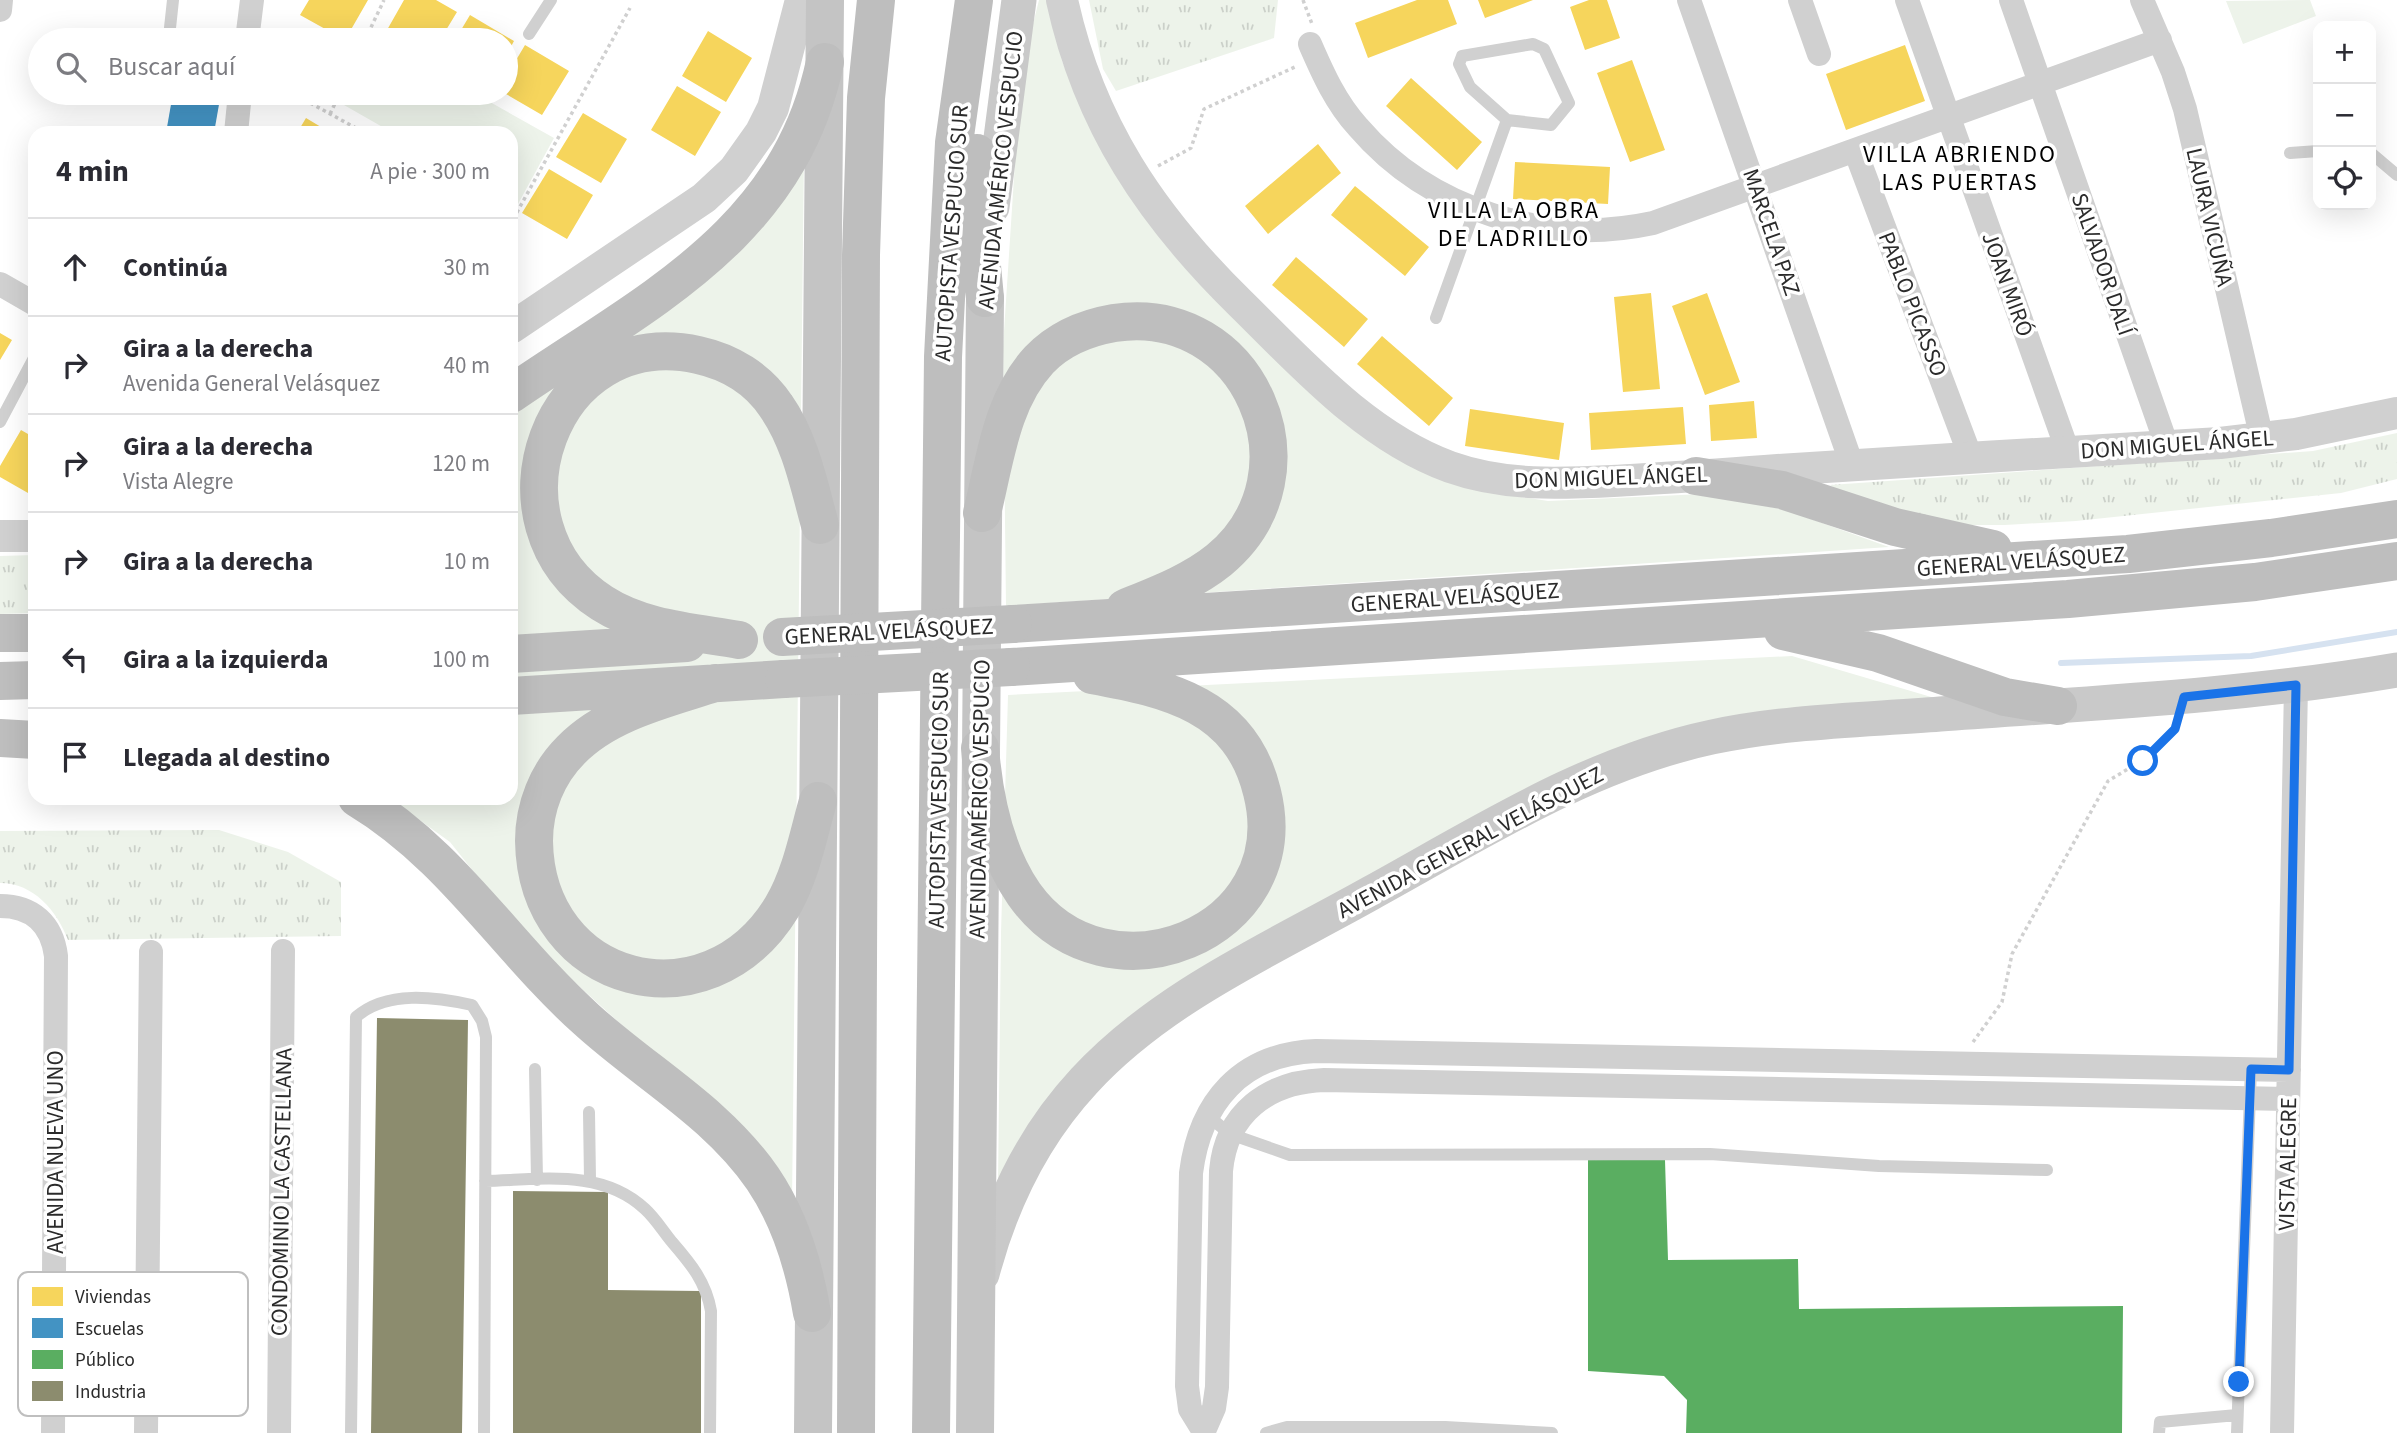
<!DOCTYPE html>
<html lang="es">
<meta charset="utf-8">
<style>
body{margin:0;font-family:"Source Sans 3",sans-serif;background:#f2f2f3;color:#2b2b33}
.controls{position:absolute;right:21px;top:21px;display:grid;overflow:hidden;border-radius:14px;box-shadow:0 7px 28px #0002}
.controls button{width:63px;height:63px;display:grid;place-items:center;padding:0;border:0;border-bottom:2px solid #e1e1e2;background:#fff;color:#2b2b33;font:35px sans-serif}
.stop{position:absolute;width:21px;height:21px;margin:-16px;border:5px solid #1a73e8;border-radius:50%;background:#fff}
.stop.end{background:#1a73e8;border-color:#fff;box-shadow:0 2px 7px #0008}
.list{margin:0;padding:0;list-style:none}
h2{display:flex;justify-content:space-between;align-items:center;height:91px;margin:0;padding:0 28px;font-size:30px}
h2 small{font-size:23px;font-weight:400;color:#7c7c81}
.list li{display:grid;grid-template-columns:46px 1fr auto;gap:21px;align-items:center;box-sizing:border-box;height:98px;padding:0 28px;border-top:2px solid #e1e1e2}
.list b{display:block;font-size:26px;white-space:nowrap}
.list p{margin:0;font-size:23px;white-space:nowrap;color:#7c7c81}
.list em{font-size:23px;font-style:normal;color:#7c7c81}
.icon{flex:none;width:38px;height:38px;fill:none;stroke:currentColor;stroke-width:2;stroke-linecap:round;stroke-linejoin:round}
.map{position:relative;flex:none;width:2397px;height:1433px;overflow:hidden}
.search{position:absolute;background:#fff;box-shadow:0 7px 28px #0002;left:28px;top:28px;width:490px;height:77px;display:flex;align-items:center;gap:18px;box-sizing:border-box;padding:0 24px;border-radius:38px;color:#7c7c81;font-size:26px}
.panel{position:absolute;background:#fff;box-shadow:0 7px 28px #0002;left:28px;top:126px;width:490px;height:679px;border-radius:21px}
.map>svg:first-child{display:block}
</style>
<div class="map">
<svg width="2397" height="1433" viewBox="0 0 2397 1433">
<defs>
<pattern id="park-tufts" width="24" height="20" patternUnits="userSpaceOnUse" patternTransform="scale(1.75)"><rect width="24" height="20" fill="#edf3ea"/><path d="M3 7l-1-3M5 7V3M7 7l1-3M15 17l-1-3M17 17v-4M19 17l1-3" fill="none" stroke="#cbd0c9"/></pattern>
</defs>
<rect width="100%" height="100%" fill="#fff"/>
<path fill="#edf3ea" d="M1039,0H1051L1062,61L1086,118L1120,178L1171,252L1278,358L1476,490L1548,501L1703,494L1786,510L1889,547L1006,606L1003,347L1018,116L1026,52Z
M2310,0L2316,16L2243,44L2226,1Z
M350,93H474L554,138L518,204L511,200V133H393L344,105Z
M804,155L792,1203L721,1115L527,939L450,842L389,798H511V408Z
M1792,656L1955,704L1728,718L1159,1001L998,1183L1001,933L1008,695Z"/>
<path fill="url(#park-tufts)" d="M1089,0H1278L1274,38L1116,91L1103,69Z
M2397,433V479L2341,493L2076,521L2005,525H1953L1859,504L1830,485L2313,451Z
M35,555V613L0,614V556Z
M219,830L288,852L341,882V936L68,940C57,911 34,883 0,883V831Z"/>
<path fill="#f6d55c" d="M309,0H368L345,40L300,15Z
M404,0H436L457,12L440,40H403L387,30Z
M1417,0H1448L1457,24L1368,58L1355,23Z
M1478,0H1533L1485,18Z
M1589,0H1607L1620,38L1585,50L1570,7Z
M470,15L514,41L506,56V40H455Z
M294,28L315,40H286Z
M708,31L752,58L726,102L682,76Z
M525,45L569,71L542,115L506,94V77Z
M1905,45L1925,101L1846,130L1826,74Z
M1632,60L1665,150L1630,162L1597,73Z
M1411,78L1482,142L1457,170L1386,106Z
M677,86L721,112L695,156L651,130Z
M583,113L627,139L601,183L556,157Z
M306,118L331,133H297Z
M1318,144L1341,173L1268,234L1245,206Z
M1515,162L1610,167L1608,204L1513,199Z
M549,169L593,195L567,239L522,213Z
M1355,186L1429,247L1405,276L1331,215Z
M1296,257L1368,319L1344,347L1272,285Z
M1651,293L1660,389L1623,392L1614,297Z
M1707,293L1740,382L1705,395L1672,306Z
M0,333L12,340L0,360Z
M1382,336L1453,398L1429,426L1357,364Z
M1754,401L1757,438L1711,441L1709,405Z
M1683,407L1686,444L1591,450L1589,413Z
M1470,409L1564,423L1559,460L1465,446Z
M21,430L35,438V497L0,477V466Z"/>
<path fill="#4393c3" d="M173,93H221L214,133H166Z"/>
<path fill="#5aae61" d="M1588,1159L1665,1160L1668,1260L1798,1259L1799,1309L2123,1306L2122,1433H1686L1687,1400L1664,1376L1588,1371Z"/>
<path fill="#8c8c6e" d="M377,1018L468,1020L462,1433H371Z
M513,1191L608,1192V1290L701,1291V1433H513Z"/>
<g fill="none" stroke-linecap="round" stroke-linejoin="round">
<path stroke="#d6e2f0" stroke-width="6" d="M2061,663L2251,656L2397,632"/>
<path stroke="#d0d0d0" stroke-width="3.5" stroke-dasharray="3.5 3.5" stroke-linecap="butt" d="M1303,0L1312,24
M365,40L384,0
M292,93L365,133
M330,114L340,93
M1158,166L1191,148L1204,109L1297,66
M511,212L516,214L630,8
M1973,1042L2002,1002L2012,954L2108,781L2143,760L2175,729L2177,723"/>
<path stroke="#d0d0d0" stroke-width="12" d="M133,34L164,40L169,37L173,0
M529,34L551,0
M1533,44L1544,49L1569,103L1551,125L1507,120L1470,87L1459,64L1462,56Z
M2290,153L2318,151
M2371,153L2397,175
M1436,318L1507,120
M0,422L35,356
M535,1069L537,1180
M589,1112L590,1180
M1207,1115L1230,1134L1290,1155L1710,1154L1879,1166L2047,1170
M485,1181C540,1180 601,1168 645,1209C655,1218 663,1231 672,1242C691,1264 706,1282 711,1311L710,1433
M1445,1427L1552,1433
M351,1433L356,1017C387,990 435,997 472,1005L482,1021L486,1037L484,1433
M1266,1433L1287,1427H1445V1433
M2159,1433L2160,1422L2237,1415
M2237,1433L2251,1069"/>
<path stroke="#d0d0d0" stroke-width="24" d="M1689,0L1852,465
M1800,0L1819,54
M1907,0L2068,452
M2011,0L2167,446
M2142,0L2173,72L2185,109L2262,439
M0,10L1,0
M247,40L252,0
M1310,44C1323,74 1336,103 1358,127C1430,211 1547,246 1653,223L2160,40
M236,133L240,93
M1855,150L1971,458
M0,284L35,304
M0,906C32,906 52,924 56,956L53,1433
M1203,1430L1190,1409L1187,1386L1191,1173C1200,1102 1241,1054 1316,1051L2289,1070
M146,1433L151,952
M279,1433L283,951
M1203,1433L1214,1408L1217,1387L1221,1171C1226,1113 1268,1082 1324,1080L2288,1099
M2282,1433L2296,685"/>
<path stroke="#d0d0d0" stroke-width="32" d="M1062,0C1089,124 1151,216 1241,304C1302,364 1367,437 1450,467C1509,488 1570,483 1631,480C1680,477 1729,474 1778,470C1925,460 2073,452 2220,443L2296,434L2397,413
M511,328L704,198L734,170L761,132L773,108L801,0
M0,536H35"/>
<path stroke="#c9c9c9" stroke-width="35" d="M992,207L1019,0
M982,1274C1001,1202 1033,1136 1084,1081C1161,997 1273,948 1371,893C1480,833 1589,763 1712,737C1787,721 1865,720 1940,714C2093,703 2246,696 2397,670"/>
<path stroke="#c4c4c4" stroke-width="38" d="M813,1433L825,0
M975,1433L985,298"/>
<path stroke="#bebebe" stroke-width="38" d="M977,153V213L985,298
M511,394C646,301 788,236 825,62
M1696,476L1782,490L1895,527L1993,549
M982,513C995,461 1001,401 1039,360C1059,339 1085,328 1114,323C1249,302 1324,473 1219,560C1192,582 1157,595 1125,608
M1013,624L2128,554L2271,538L2397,519
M1783,631L1878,653L2005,697L2058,706
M0,633H35
M739,640C693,632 642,629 602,603C479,524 550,322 698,355C730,362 758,379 776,406C800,440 809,485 820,525
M511,654L687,643
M1011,667L2068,599L2255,582L2397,561
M0,681L35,680
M715,683C666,699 608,712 571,750C547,774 534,807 534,841C536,985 707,1030 782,907C801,875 808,836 818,801
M511,696L784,679
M0,738L35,740
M980,748C984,798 995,852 1024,894C1106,1010 1298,934 1262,792C1241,705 1169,689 1092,675
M357,798C453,856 504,945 586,1019C645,1073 716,1111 763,1179C790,1219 804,1265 812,1313
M856,1433L861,255L866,98L876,0
M931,1433L943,357L954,143L974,0"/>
<path stroke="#bebebe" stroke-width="38" d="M782,637L1013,624
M784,679L1011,667"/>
</g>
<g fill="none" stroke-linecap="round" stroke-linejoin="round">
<path stroke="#1a73e8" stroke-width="9" d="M2143,761L2175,729L2184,697L2296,685L2289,1070L2251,1069L2239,1382"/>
</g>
<g text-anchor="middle" stroke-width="7" stroke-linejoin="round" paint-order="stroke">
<g font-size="23" fill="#2b2b2b" stroke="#fff">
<text transform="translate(1000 170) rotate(-84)" y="8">AVENIDA AMÉRICO VESPUCIO</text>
<text transform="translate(2210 217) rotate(77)" y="8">LAURA VICUÑA</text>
<text transform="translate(1772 232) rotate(71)" y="8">MARCELA PAZ</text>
<text transform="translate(951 233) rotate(-86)" y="8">AUTOPISTA VESPUCIO SUR</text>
<text transform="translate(2103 264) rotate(71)" y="8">SALVADOR DALÍ</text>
<text transform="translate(2008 284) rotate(70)" y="8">JOAN MIRÓ</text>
<text transform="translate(1913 304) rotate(69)" y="8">PABLO PICASSO</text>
<text transform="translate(2177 444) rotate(-4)" y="8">DON MIGUEL ÁNGEL</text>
<text transform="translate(1611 477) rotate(-2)" y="8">DON MIGUEL ÁNGEL</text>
<text transform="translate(2021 561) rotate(-4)" y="8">GENERAL VELÁSQUEZ</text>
<text transform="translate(1455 597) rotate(-4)" y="8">GENERAL VELÁSQUEZ</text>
<text transform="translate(889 631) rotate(-3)" y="8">GENERAL VELÁSQUEZ</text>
<text transform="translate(979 799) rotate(-89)" y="8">AVENIDA AMÉRICO VESPUCIO</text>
<text transform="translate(938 800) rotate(-89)" y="8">AUTOPISTA VESPUCIO SUR</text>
<text transform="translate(1470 842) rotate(-28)" y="8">AVENIDA GENERAL VELÁSQUEZ</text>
<text transform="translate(55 1152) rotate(-90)" y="8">AVENIDA NUEVA UNO</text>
<text transform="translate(2287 1164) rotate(-89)" y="8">VISTA ALEGRE</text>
<text transform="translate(281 1192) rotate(-89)" y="8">CONDOMINIO LA CASTELLANA</text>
</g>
<g font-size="24" letter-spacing="2" fill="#000" stroke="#fff">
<text x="1960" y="162">VILLA ABRIENDO<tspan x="1960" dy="28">LAS PUERTAS</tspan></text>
<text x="1514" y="218">VILLA LA OBRA<tspan x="1514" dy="28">DE LADRILLO</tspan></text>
</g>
</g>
<rect x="18" y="1272" width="230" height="144" rx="10" fill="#fff" stroke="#bfbfbf" stroke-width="2"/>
<rect x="32" y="1287" width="31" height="19" fill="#f6d55c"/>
<rect x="32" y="1318" width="31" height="20" fill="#4393c3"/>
<rect x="32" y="1350" width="31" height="19" fill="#5aae61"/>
<rect x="32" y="1381" width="31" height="20" fill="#8c8c6e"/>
<g font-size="19" fill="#2b2b2b">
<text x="75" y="1303">Viviendas</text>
<text x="75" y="1335">Escuelas</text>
<text x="75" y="1366">Público</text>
<text x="75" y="1398">Industria</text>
</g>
</svg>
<div class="controls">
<button>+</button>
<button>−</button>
<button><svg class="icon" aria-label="locate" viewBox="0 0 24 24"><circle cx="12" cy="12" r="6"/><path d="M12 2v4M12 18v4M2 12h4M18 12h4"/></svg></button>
</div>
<div class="stop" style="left:2143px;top:761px"></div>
<div class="stop end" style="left:2239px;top:1382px"></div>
<div class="search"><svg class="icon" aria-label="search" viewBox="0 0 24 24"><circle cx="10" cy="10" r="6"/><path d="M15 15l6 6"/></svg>Buscar aquí</div>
<section class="panel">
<h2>4 min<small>A pie · 300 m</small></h2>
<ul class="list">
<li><svg class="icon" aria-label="ahead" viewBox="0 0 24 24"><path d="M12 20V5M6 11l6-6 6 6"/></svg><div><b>Continúa</b></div><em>30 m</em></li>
<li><svg class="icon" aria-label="right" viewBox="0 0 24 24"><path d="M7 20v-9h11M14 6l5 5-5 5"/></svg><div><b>Gira a la derecha</b><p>Avenida General Velásquez</p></div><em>40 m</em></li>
<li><svg class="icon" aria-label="right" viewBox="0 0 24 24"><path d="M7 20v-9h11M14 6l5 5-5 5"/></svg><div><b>Gira a la derecha</b><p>Vista Alegre</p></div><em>120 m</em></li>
<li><svg class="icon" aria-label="right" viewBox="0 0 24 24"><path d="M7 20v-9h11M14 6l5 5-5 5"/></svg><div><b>Gira a la derecha</b></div><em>10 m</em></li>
<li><svg class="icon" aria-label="left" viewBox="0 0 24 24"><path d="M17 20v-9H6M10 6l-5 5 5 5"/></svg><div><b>Gira a la izquierda</b></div><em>100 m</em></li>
<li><svg class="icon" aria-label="arrive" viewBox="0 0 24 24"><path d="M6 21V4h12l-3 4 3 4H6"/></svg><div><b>Llegada al destino</b></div></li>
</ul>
</section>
</div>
